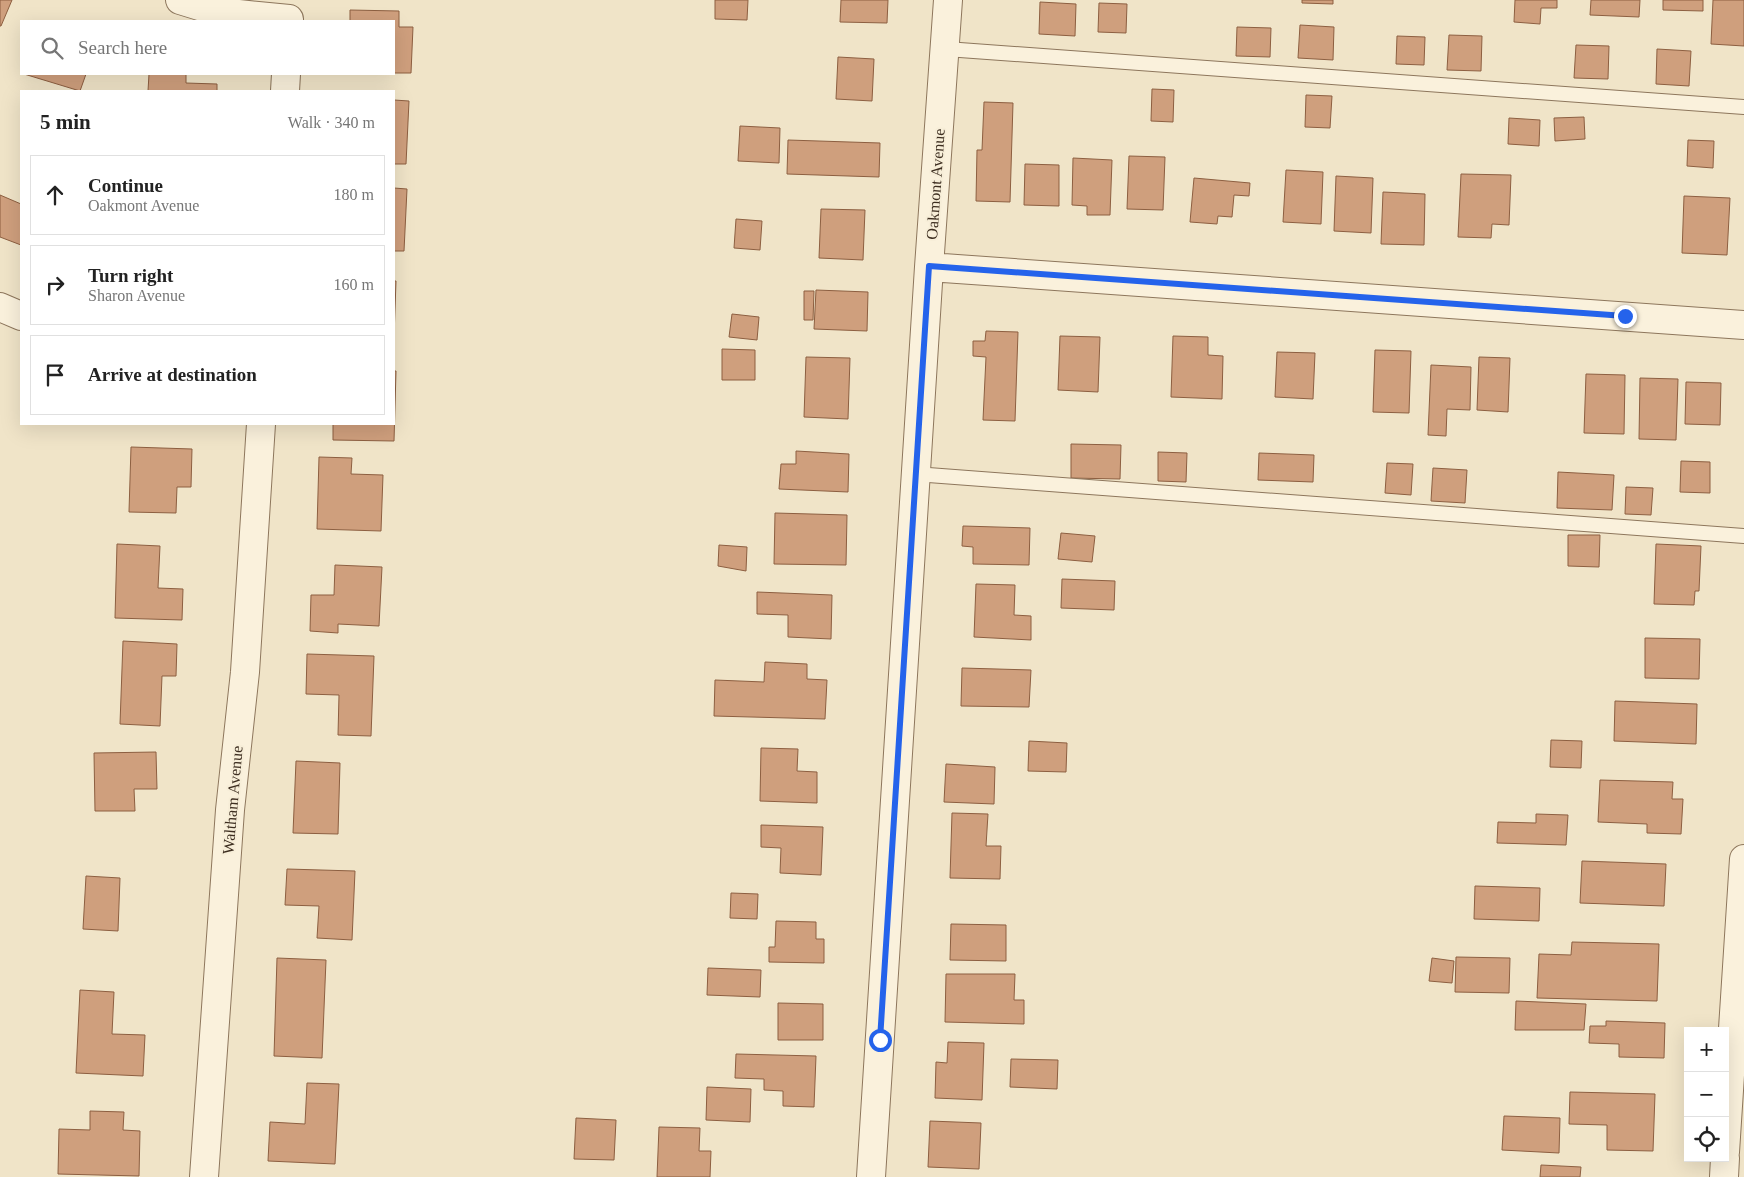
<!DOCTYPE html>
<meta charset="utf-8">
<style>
body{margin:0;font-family:"Times New Roman",serif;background:#f2f2f2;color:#222}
.controls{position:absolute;right:15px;bottom:15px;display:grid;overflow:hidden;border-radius:0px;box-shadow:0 5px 20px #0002}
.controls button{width:45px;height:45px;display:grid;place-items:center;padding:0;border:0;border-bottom:1px solid #e0e0e0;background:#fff;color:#222;font:25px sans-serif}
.stop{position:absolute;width:15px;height:15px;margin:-11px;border:4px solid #2563eb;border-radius:50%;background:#fff}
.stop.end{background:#2563eb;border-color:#fff;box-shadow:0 1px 5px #0008}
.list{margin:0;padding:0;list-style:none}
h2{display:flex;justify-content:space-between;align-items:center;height:65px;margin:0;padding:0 20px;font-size:21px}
h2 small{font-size:16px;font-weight:400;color:#767676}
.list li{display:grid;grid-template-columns:32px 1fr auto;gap:15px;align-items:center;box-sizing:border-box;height:80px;margin:0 10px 10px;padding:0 10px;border:1px solid #e0e0e0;border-radius:0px}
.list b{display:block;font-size:19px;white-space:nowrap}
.list p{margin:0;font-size:16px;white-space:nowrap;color:#767676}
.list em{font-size:16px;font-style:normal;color:#767676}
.icon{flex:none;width:28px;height:28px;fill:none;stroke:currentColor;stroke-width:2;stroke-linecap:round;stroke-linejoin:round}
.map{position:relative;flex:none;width:1744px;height:1177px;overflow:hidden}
.search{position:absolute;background:#fff;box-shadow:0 5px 20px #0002;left:20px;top:20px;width:375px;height:55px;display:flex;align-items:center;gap:12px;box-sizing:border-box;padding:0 18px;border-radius:0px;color:#767676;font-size:19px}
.panel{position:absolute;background:#fff;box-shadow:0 5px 20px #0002;left:20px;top:90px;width:375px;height:335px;border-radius:0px}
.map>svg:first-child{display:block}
</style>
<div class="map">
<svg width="1744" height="1177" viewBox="0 0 1744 1177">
<rect width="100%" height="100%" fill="#f0e4c8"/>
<path fill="#cf9f7d" stroke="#8d5f41" d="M0,0H12L1,26H0Z
M715,0H748L747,20L715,19Z
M841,0H888L887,23L840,22Z
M1302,0H1333V4L1302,3Z
M1515,0H1557V8H1541L1540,24L1514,22Z
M1591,0H1640L1639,17L1590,15Z
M1663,0H1703V11L1663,10Z
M1713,0H1744V46L1711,44Z
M1040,2L1076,4L1075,36L1039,34Z
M1099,3L1127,4L1126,33L1098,32Z
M350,10L399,11V27H413L411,73H394V21H350Z
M1300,25L1334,27L1333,60L1298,58Z
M1237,27L1271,28L1270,57L1236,56Z
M1449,35L1482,36L1481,71L1447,70Z
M1397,36L1425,37L1424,65L1396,64Z
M1576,45L1609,46L1608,79L1574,78Z
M1657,49L1691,51L1689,86L1656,84Z
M838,57L874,59L872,101L836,99Z
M24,74H86L80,91Z
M149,74H186V83L217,84V91H148Z
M1152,89L1174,90L1173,122L1151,121Z
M1306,95L1332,96L1330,128L1305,127Z
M394,100L409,101L406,164H394Z
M984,102L1013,103L1010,202L976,201L977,150H982Z
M1584,117L1585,139L1555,141L1554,118Z
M1509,118L1540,120L1539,146L1508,144Z
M740,126L780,128L779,163L738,161Z
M788,140L880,143L879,177L787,174Z
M1688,140L1714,141L1713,168L1687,166Z
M1129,156L1165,157L1163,210L1127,209Z
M1073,158L1112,160L1110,215H1087V206L1072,205Z
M1025,164L1059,165V206L1024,205Z
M1286,170L1323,172L1321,224L1283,222Z
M1461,174L1511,175L1509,225L1492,224L1491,238L1458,237Z
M1336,176L1373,178L1371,233L1334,231Z
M1194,178L1250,183L1249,196L1234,195L1232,217L1218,216L1217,224L1190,222Z
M394,188L407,189L404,251H394Z
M1383,192L1425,194L1424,245L1381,244Z
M0,195L21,204V245L0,237Z
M1684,196L1730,198L1727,255L1682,253Z
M821,209L865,210L863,260L819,258Z
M736,219L762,221L760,250L734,248Z
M394,281H396L394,337Z
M816,290L868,292L867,331L814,329Z
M804,291H814L813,320H804Z
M732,314L759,317L757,340L729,337Z
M986,331L1018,332L1015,421L983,420L986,357L973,356V341H985Z
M1060,336L1100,337L1098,392L1058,390Z
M1173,336L1208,337V355L1223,356L1222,399L1171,397Z
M722,349L755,350V380H722Z
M1375,350L1411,351L1409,413L1373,412Z
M1277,352L1315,353L1313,399L1275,397Z
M806,357L850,358L848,419L804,417Z
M1479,357L1510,358L1508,412L1477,410Z
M1431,365L1471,367L1470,410L1447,409L1446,436L1428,435Z
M394,371H396L394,441L333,440V424H394Z
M1586,374L1625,375L1624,434L1584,433Z
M1640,378L1678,379L1676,440L1639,439Z
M1686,382L1721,383L1720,425L1685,424Z
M1071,444L1121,445L1120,479L1071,478Z
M131,447L192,449L191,487H177L176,513L129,512Z
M796,451L849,454L848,492L779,489L781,464H796Z
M1158,452L1187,453L1186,482L1158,481Z
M1259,453L1314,455L1313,482L1258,480Z
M319,457L352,458L351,474L383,475L381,531L317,529Z
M1681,461L1710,462V493L1680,492Z
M1387,463L1413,464L1411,495L1385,493Z
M1433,468L1467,470L1465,503L1431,501Z
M1558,472L1614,475L1612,510L1557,508Z
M1626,487L1653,488L1651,515L1625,514Z
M775,513L847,515L846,565L774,564Z
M963,526L1030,528L1029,565L973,564V547L962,546Z
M1061,533L1095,536L1092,562L1058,559Z
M1568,535H1600L1599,567L1568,566Z
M117,544L160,546L158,588L183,589L182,620L115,618Z
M1656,544L1701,546L1699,591H1695L1694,605L1654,604Z
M719,545L747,547L746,571L718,566Z
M335,565L382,567L379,626L338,624V633L310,631L311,595H334Z
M1062,579L1115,581L1114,610L1061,608Z
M976,584L1015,585L1014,615L1031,616V640L974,637Z
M757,592L832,595L831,639L788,637V615L757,614Z
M1645,638L1700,639L1699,679L1645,678Z
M123,641L177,644L176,676H162L160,726L120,724Z
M307,654L374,656L371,736L338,735L339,695L306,694Z
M765,662L807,664V679L827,680L825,719L714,716L715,680L764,682Z
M962,668L1031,670L1029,707L961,706Z
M1615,701L1697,704L1696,744L1614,741Z
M1551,740L1582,741L1581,768L1550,767Z
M1029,741L1067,743L1066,772L1028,771Z
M761,748L798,749L797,771L817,772V803L760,801Z
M156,752L157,789H134L135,811H95L94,753Z
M296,761L340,763L338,834L293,833Z
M946,764L995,767L994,804L944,802Z
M1600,780L1673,782L1672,799H1683L1681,834L1647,833V824L1598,822Z
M952,813L988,814L986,846H1001L1000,879L950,878Z
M1536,814L1568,815L1566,845L1497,843L1498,822L1536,823Z
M761,825L823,827L821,875L780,873L781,848L761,847Z
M1582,861L1666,864L1664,906L1580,903Z
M287,869L355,871L352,940L317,938L319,906L285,905Z
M86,876L120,878L118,931L83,929Z
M1475,886L1540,888L1539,921L1474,919Z
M731,893L758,894L757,919L730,918Z
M776,921L816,922V939H824V963L769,962V947H775Z
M951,924L1006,925V961L950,960Z
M1572,942L1659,944L1657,1001L1537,998L1539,954L1571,955Z
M1456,957L1510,958L1509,993L1455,992Z
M277,958L326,960L322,1058L274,1056Z
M1432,958L1454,961L1452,983L1429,981Z
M708,968L761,970L760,997L707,995Z
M946,974H1015L1014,1000H1024V1024L945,1022Z
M80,990L114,992L112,1034L145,1035L143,1076L76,1073Z
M1516,1001L1586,1004L1584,1030H1515Z
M778,1003L823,1004V1040H778Z
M1606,1021L1665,1023L1664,1058L1619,1057V1044L1589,1043L1590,1026H1606Z
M948,1042L984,1043L982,1100L935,1098L936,1062L947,1063Z
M736,1054L816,1056L814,1107L783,1106V1091L764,1090V1079L735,1078Z
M1011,1059L1058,1060L1057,1089L1010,1087Z
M307,1083L339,1084L335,1164L268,1161L270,1122L305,1124Z
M707,1087L751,1089L750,1122L706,1120Z
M1570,1092L1655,1094L1653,1151L1607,1150V1125L1569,1124Z
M90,1111L124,1112L123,1130L140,1131L139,1176L58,1174L59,1129L90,1130Z
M1504,1116L1560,1118L1559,1153L1502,1150Z
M576,1118L616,1120L614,1160L574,1159Z
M930,1121L981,1123L979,1169L928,1167Z
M659,1127L700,1128L699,1151H711L710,1177H657Z
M1541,1165L1581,1167L1580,1177H1540Z"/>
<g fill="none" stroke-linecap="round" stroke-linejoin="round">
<g stroke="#8d765c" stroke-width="16">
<path id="service" d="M946,49L1744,107
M915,474L1744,536"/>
</g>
<g stroke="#8d765c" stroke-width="30">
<path id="minor" d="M180,0L219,12L289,19
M285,91L286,74
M929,267L1744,325
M0,307L21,316
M1725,1152L1744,859
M204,1177L230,810L245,672L261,424
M871,1177L929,267L948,0
M1724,1177L1725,1158"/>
</g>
<use href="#service" stroke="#faf1dc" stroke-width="14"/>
<use href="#minor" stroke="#faf1dc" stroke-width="28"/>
</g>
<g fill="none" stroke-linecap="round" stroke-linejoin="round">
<path stroke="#2563eb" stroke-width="6" d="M880,1040L929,266L1625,316"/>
</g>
<g text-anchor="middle" stroke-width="4" stroke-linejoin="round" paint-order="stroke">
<g font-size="16" fill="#3d2e20" stroke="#f7eed8">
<text transform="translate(935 184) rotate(-86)" y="6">Oakmont Avenue</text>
<text transform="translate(232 800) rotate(-85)" y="6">Waltham Avenue</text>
</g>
</g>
</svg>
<div class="controls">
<button>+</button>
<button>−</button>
<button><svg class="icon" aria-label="locate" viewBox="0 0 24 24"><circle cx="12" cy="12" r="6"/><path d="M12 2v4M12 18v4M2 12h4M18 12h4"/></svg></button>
</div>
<div class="stop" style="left:880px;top:1040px"></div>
<div class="stop end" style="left:1625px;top:316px"></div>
<div class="search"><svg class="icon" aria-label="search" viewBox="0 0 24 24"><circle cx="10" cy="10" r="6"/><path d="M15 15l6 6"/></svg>Search here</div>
<section class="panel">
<h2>5 min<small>Walk · 340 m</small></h2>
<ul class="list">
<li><svg class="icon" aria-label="ahead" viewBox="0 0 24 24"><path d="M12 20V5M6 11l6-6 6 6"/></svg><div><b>Continue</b><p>Oakmont Avenue</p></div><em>180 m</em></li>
<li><svg class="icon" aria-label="right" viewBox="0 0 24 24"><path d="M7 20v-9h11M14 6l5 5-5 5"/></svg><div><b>Turn right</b><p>Sharon Avenue</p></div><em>160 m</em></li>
<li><svg class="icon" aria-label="arrive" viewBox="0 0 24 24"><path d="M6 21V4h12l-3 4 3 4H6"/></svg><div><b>Arrive at destination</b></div></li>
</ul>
</section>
</div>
